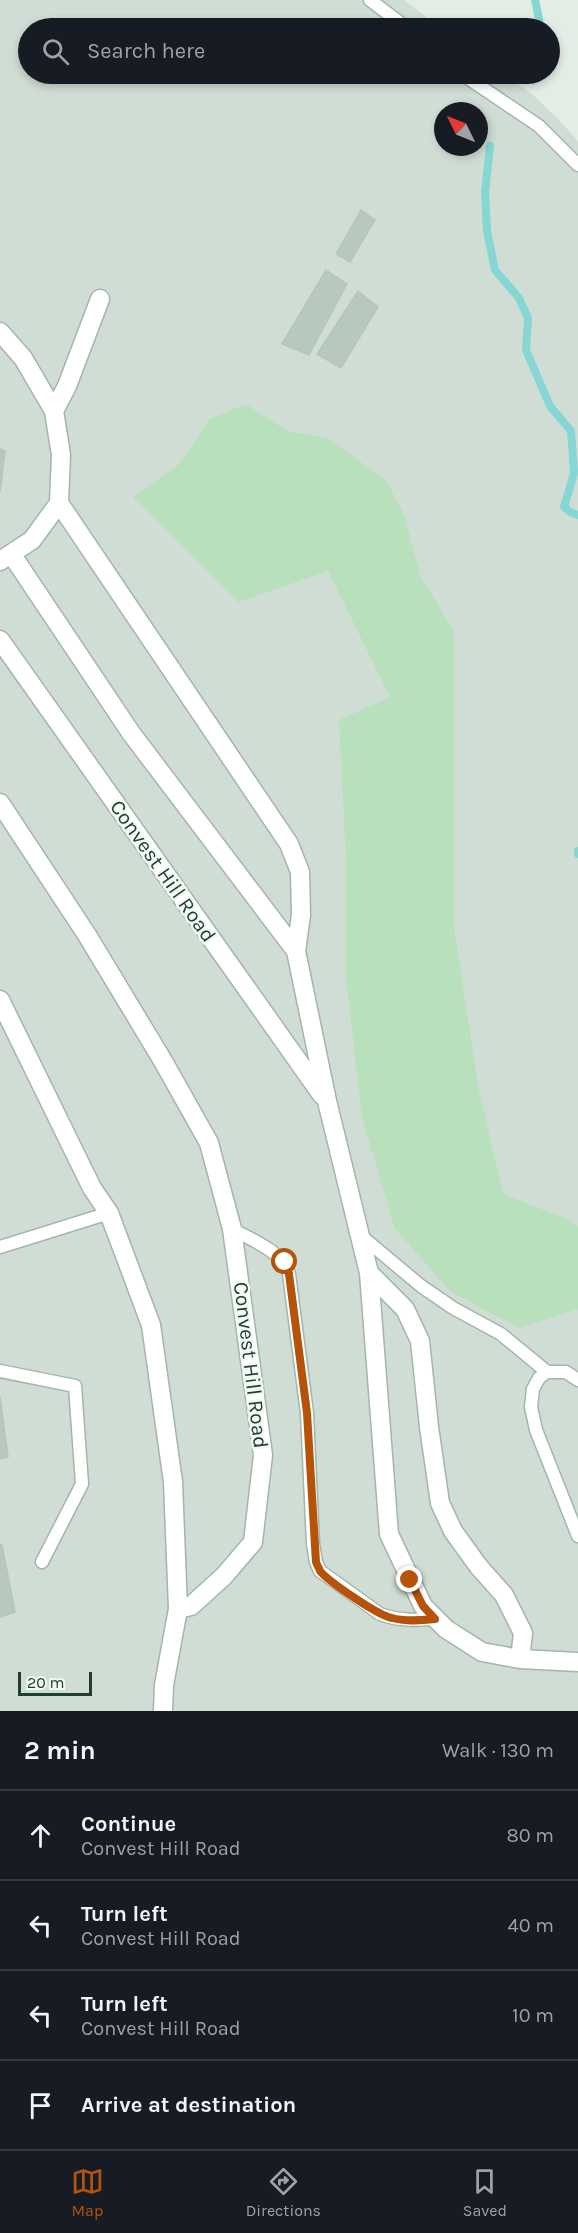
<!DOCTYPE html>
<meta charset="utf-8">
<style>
body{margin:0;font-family:Karla,sans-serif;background:#20242c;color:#f1f3f6}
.compass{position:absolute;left:434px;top:102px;width:54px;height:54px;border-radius:50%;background:#171b24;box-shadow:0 3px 9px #0003;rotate:313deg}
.scale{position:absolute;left:18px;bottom:15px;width:74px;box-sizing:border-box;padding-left:6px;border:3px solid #203f31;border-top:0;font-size:16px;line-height:21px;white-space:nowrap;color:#203f31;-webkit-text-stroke:4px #f2f9f5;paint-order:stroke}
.stop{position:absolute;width:18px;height:18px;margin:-14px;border:4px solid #b45309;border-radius:50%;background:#fff}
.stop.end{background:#b45309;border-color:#fff;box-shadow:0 2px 6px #0008}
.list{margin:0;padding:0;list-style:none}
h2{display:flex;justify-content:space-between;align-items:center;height:78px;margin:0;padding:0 24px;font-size:26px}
h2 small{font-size:20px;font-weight:400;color:#9ea1a6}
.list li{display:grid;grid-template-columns:39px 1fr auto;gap:18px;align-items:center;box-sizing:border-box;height:90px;padding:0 24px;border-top:2px solid #363941}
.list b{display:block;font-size:22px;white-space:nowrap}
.list p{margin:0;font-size:20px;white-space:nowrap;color:#9ea1a6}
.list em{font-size:20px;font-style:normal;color:#9ea1a6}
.icon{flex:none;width:33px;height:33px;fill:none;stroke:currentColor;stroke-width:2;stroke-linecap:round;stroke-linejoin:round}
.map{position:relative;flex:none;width:578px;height:1711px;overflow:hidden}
.search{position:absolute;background:#171b24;box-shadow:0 3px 9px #0003;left:18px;right:18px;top:18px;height:66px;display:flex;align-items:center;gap:15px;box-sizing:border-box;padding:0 21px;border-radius:33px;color:#9ea1a6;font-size:22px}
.sheet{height:438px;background:#171b24}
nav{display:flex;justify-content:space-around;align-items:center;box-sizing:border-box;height:84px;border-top:2px solid #363941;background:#171b24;font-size:16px;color:#9ea1a6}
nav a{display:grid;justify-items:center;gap:3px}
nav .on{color:#b45309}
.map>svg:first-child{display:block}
</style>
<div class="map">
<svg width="578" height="1711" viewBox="0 0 578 1711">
<rect width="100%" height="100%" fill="#e2ede6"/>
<path fill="#d0ddd4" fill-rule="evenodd" d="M0,0H404L441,28H28V74H503L533,95L559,120L578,141V1711H0ZM443,111H479V147H443Z"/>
<path fill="#b9e0bc" d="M246,404L287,431L330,439L387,482L405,517L420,575L454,632V927L478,1085L503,1194L570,1220L578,1227V1309L519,1328L451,1292L395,1229L362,1118L346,977V859L339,720L390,697L328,571L238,602L133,497L178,465L210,419Z"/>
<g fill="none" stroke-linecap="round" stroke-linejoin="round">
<path stroke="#86d6d3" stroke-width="8" d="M535,0L541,28
M490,146L485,193L487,231L495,270L519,298L528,318L526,350L550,406L571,431L574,473L564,507L570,512L578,515
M578,851V854"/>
</g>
<path fill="#b7c8be" stroke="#b4c7bb" stroke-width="1.5" d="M361,210L375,220L350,262L336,254Z
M326,270L347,284L309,355L282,344Z
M358,291L378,307L341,368L317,354Z
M0,449L5,451L0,492Z
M0,1397L8,1457L0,1459Z
M0,1545H2L15,1612L0,1617Z"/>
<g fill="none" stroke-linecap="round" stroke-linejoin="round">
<g stroke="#a4b5ac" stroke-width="15">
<path id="service" d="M370,0L407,28
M462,74L539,126L578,165
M232,1229C253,1241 281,1250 289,1274L307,1413L313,1544L316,1562L320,1571L380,1614C399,1621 416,1620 435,1619
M360,1235L421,1286L453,1308L501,1334L547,1372
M0,1247L109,1213
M0,1371L75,1386L82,1484L42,1562
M578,1380L566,1372H547L539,1378L533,1389L531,1407L536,1430L578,1536"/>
</g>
<g stroke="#a4b5ac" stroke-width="21">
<path id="minor" d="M0,332L23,358L54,411L61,455L59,503L32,540L0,561
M54,411L67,386L100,299
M59,503L289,844L300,872L301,915L296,951
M12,555L131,733L296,951L327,1101L369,1273L389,1534L423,1606L446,1629L482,1652L520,1659L578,1662
M0,640L322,1095
M0,803L87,935L163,1061L209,1143L232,1229L263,1455L253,1542L224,1576L191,1606L178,1609
M0,1000L92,1188L109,1213L151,1325L173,1482L178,1609L164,1685L163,1711
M369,1273L405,1309L420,1341L429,1427L440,1503L453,1531L479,1567L504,1595L523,1633L520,1659"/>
</g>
<use href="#service" stroke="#fff" stroke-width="12"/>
<use href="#minor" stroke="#fff" stroke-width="18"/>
</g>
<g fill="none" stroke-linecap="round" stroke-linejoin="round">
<path stroke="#b45309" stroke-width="8" d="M285,1262L289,1274L307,1413L316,1562C316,1563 320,1570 320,1571C329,1582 379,1616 392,1618C406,1622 421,1620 435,1619L423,1606L410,1580"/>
</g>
<g text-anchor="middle" stroke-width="5" stroke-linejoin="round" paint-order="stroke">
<g font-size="21" fill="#203f31" stroke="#f2f9f5">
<text transform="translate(163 871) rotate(55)" y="7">Convest Hill Road</text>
<text transform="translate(251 1365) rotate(83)" y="7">Convest Hill Road</text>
</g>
</g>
</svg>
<svg class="compass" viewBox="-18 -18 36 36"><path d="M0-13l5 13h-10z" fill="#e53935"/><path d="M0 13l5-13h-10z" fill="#9ea1a6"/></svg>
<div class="scale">20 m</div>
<div class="stop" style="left:285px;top:1262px"></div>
<div class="stop end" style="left:410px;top:1580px"></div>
<div class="search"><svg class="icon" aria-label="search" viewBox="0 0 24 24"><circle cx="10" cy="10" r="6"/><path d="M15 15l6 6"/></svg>Search here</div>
</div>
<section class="sheet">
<h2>2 min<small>Walk · 130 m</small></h2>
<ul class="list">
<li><svg class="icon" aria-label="ahead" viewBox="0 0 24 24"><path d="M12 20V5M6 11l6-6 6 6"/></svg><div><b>Continue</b><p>Convest Hill Road</p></div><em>80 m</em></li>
<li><svg class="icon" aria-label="left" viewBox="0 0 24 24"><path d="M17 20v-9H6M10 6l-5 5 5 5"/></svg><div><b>Turn left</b><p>Convest Hill Road</p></div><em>40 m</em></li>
<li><svg class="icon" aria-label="left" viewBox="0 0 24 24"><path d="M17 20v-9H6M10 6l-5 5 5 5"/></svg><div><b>Turn left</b><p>Convest Hill Road</p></div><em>10 m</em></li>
<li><svg class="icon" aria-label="arrive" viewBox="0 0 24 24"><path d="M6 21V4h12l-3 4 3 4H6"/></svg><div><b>Arrive at destination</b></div></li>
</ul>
</section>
<nav>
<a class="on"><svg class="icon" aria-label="map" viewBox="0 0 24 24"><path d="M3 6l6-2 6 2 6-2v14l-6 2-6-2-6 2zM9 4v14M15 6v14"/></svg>Map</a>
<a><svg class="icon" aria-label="directions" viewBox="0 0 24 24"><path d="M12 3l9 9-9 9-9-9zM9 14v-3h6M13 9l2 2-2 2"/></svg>Directions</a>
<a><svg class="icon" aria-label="saved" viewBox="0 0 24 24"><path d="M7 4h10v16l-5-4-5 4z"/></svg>Saved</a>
</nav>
